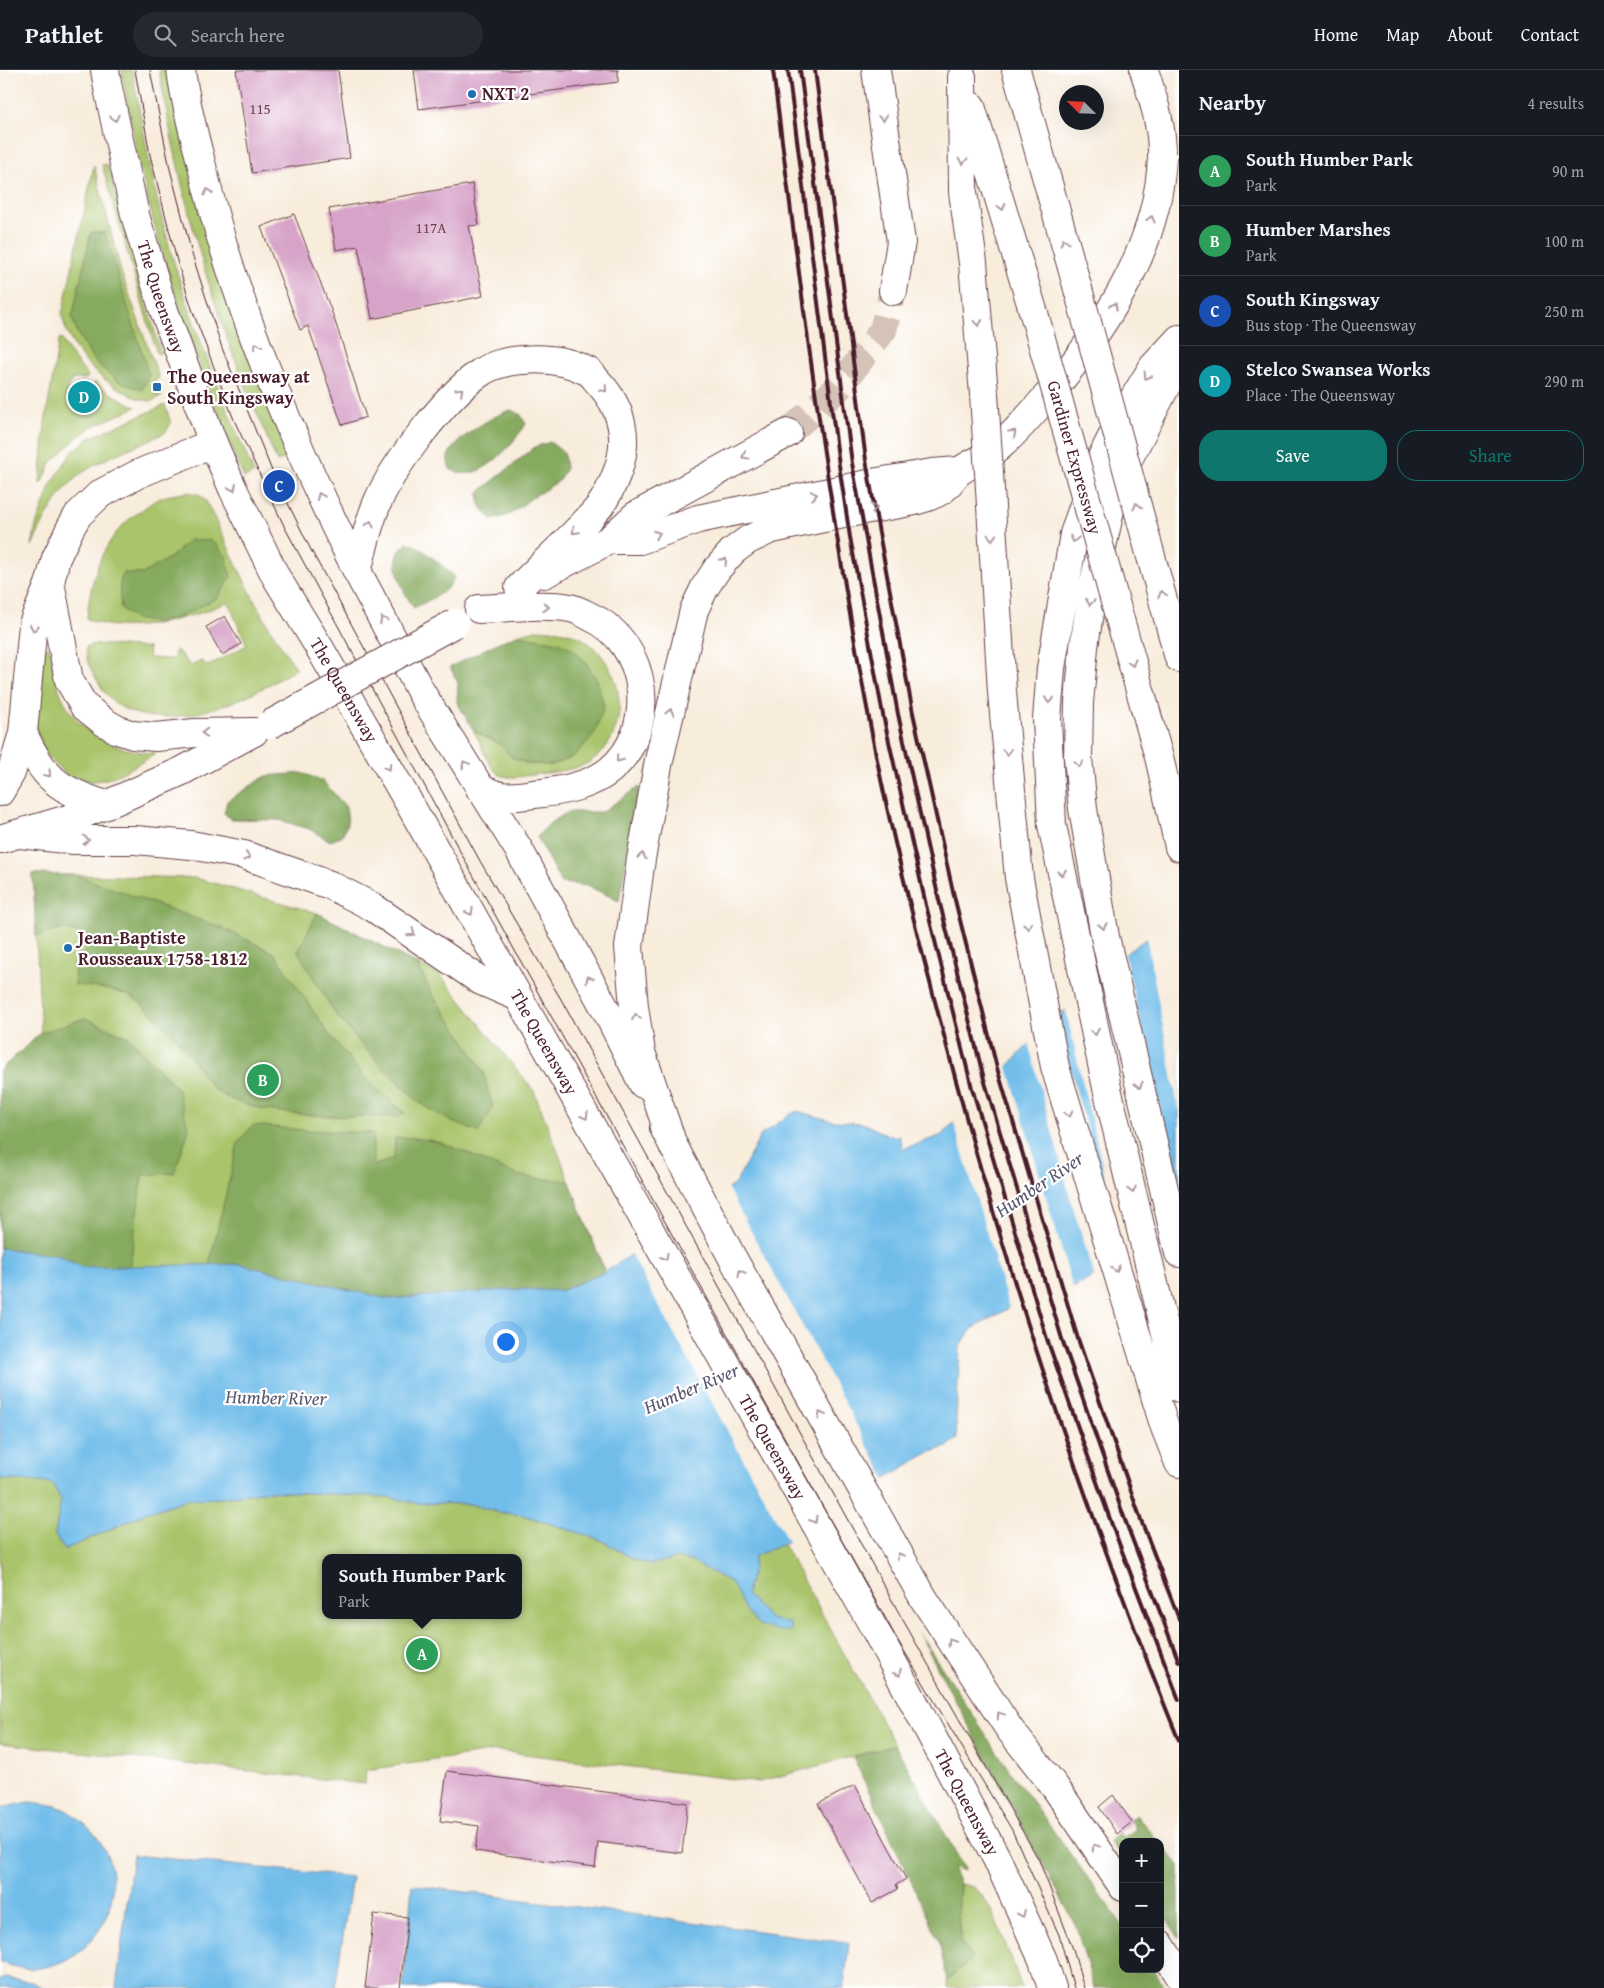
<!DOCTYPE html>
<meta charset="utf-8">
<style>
body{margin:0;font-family:"Gentium Book Plus",serif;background:#242831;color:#f1f3f6}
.controls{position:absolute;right:15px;bottom:15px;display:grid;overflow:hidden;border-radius:10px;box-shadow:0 5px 20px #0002}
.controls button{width:45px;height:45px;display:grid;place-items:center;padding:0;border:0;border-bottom:1px solid #363941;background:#171b24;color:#f1f3f6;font:25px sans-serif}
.compass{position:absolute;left:1059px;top:15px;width:45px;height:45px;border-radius:50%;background:#171b24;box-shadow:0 5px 20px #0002;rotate:294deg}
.you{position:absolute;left:505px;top:1271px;width:18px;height:18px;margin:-12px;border:4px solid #fff;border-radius:50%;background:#1a73e8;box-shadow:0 0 0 8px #1a73e833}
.badge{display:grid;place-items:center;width:32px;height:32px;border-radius:50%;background:#0f766e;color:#fff;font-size:16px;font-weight:700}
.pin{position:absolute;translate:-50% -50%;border:2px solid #fff;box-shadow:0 1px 5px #0006}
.popup{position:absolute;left:322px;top:1484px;width:200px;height:65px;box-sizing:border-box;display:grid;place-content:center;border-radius:10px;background:#171b24;filter:drop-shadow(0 1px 4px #0005);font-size:16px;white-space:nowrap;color:#9ea1a6}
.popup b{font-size:19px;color:#f1f3f6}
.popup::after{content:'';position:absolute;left:50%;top:100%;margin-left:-10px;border:10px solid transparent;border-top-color:#171b24}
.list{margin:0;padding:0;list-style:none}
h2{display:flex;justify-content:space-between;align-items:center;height:65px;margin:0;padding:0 20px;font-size:21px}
h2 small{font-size:16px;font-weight:400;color:#9ea1a6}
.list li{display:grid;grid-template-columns:32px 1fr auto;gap:15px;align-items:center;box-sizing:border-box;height:70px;padding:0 20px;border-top:1px solid #363941}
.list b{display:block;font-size:19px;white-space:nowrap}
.list p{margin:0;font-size:16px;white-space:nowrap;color:#9ea1a6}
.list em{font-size:16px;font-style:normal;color:#9ea1a6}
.actions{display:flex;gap:10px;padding:15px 20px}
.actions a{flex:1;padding:11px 0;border:1px solid #0f766e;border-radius:20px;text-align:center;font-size:18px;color:#0f766e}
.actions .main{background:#0f766e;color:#fff}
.icon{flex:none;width:28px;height:28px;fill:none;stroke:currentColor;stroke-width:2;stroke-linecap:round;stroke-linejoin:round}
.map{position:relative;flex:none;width:1179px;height:1918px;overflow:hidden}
header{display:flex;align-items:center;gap:30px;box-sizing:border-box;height:70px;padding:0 25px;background:#171b24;border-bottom:1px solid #363941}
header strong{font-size:24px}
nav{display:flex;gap:28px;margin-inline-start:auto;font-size:18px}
.search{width:350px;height:45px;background:#242831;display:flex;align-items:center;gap:12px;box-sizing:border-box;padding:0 18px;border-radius:28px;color:#9ea1a6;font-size:19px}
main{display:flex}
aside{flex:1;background:#171b24}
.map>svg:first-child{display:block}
</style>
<header>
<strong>Pathlet</strong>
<div class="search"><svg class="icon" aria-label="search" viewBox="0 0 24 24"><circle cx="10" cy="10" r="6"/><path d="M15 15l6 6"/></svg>Search here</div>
<nav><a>Home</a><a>Map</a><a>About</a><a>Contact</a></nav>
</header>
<main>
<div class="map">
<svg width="1179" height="1918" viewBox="0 0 1179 1918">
<rect width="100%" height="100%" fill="#fff"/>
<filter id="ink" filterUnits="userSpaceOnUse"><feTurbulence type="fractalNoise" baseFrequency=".02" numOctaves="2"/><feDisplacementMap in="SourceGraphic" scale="10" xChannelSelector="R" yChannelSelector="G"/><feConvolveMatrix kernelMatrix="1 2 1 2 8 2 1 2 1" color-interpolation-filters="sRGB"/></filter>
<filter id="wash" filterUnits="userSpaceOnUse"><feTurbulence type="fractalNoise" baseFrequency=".0096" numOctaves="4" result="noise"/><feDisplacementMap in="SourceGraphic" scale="20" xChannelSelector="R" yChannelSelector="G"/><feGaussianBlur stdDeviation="1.12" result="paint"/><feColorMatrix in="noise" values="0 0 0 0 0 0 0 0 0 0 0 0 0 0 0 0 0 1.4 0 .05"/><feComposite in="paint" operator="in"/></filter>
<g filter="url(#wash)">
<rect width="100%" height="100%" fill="#f8ecdb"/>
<path fill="#a9c46a" stroke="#7a724a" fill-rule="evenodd" d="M122,0H132C141,47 149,95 160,142C183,232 217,318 254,403L244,408C189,277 142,141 122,0Z
M159,0H173L290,386L277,392C262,354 245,317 231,279C198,189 175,95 159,0Z
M107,94L161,283L157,284L102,95Z
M94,95L121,202L159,308L152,312L157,326L162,324L163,325L152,331C140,331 130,325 120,319C91,303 69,278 62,245Z
M61,268L71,285L87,305L88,307L85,309H73C67,318 65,322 71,332L87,334L94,326L92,316L95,312L110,323L136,337L92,357L80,365L51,393L44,409L40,414L45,353L59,269Z
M165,335L171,353L166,362C140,376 110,384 85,401C59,419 45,448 32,476L36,455L50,416L72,382L89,368Z
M188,422L200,425L206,431C234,488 259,548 297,599C273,612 248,628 221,636C182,650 124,658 100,615C92,601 86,594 86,577L94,574L149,578L148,588L173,589L176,579L191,596L201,591L208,596L247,575L228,532C190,549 126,567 87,549C90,506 104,464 142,440C147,436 152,432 158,429C167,425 178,424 188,422Z
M539,559C553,560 566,561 579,567C627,592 636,669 584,695C570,701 546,703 531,705C521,706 503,711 495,701C487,692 480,672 474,661L501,675L511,687L529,694L552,695L573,687L559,572L517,565Z
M46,577L50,579C54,595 56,612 62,627C78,663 118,683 156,683L154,685C132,697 99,722 74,706L71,710L47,686L34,654L42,580Z
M33,804L196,808L317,843L441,906L534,1021L605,1202L560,1221L239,1194L97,1198L60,1186L0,1178V1000L41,963Z
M0,1409L52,1413L61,1430L55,1465L64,1480L146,1443L188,1429L221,1428L268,1421L389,1427L415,1433L470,1434L497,1442L523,1445L601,1470L635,1490L651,1494L678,1487L691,1491L754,1486L783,1474L895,1675L759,1712L498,1681L366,1700L365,1714L0,1673ZM326,1488H518V1545H326Z
M960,1814C965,1815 971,1816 975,1818C992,1830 1014,1897 1022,1918H948L947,1911L972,1888L961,1873L958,1847Z"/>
<path fill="#86aa5e" stroke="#686444" d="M91,162L105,163L149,305L142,320L118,311L93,290L77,262L72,248Z
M511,340L520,344L526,354C511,376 479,417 450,399C449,396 447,391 448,387C451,371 495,344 511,340Z
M550,372L564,383L566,398L559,411L533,427L511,444L493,450C484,442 477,435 479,422L535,377Z
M189,470L213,471L226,486L231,508L217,528L182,546L158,553L135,549L121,538C120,526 117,514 124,503L142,504L171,487Z
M407,473C417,472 444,498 454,506C450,523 428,530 414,538C405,526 391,497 399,482C401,479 405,476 407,473Z
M517,565L559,572L571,578L585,591L597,610L604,636L594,665L573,687L552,695L529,694L511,687L501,675L474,661L457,632L458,613L450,597L497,573Z
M301,703L322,710L346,737L348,753L341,767L330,771L309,759L279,750L230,749L224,743L227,731L266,706Z
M639,717L619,831L588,816L561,813L537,767L550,753L568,742H602Z
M33,804L75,805L225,859L274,883L329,964L366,1009L405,1043L398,1047C349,1046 259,1050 218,1022C209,1016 198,996 190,986C179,970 145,932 127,925C111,919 92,917 75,915L74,895L86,880L81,864L65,859L36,866Z
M317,843L418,895L433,926L459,962L483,1001L493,1038L478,1062L452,1052L420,1033L379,994L336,945L298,882Z
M85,948L129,967L177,1018L189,1060L174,1103L142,1105L130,1197H82L60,1186L0,1178V1000L41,963Z
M253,1055L303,1060L373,1063V1096L394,1088L395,1068C441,1064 472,1088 512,1103C527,1109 553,1109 569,1111L605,1202L560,1221L520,1219L388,1229L239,1194L209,1195L238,1073Z
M919,1563L1011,1703L1123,1856V1899H1153L1165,1918H1094L1076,1856Z
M895,1675L965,1799L964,1801L953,1797L960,1814L958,1847L961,1873L972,1888L947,1911L939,1871L853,1687Z
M1136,1745L1159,1772H1123V1789L1109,1771L1119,1763L1123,1768L1136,1759L1131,1750Z
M1160,1773L1179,1795V1868L1160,1838Z"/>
<path fill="#71bdea" stroke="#5e6e8a" d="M1179,846V1158L1077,1216L1011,1237L972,1259L960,1276L956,1349L957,1369L947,1377L928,1383L852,1428L783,1474L754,1486L752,1503L746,1524L770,1549L789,1553L791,1561H779L759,1555L745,1540L732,1513L691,1491L678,1488L651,1494L635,1490L601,1470L523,1445L497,1442L470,1434L415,1433L389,1427L268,1421L221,1428L188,1429L146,1443L64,1480L55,1465L61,1430L52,1413L0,1409V1178L60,1186L82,1197L239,1194L388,1229L520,1219L560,1221L605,1202L735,1114L761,1065L791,1044L797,1041L833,1051L862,1053L888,1065L899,1066L903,1079L942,1065L1030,973L1130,880Z
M29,1732C38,1733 48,1734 56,1736C69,1740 81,1750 91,1760C135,1807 108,1884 45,1897C30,1901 14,1897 0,1892V1738Z
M133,1785L352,1807L335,1918H116Z
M412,1815L849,1873L844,1918H403Z
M5,1908L32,1912L44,1918H0V1909Z"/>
<path fill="#f8ecdb" d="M1179,844V1042L1146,866Z
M1124,882L1179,1120V1161L1095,1208L1070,1127L1028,972L1055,947L1122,1181L1065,937Z
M1007,994L1073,1219L1010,1241L953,1050Z
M727,1117L887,1411L789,1473L630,1183Z"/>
<g id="blocks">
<path fill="#d7a3c8" d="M236,0H338L350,88L252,103Z
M414,0H618V12L419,39Z
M472,114L479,155L469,156L483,226L372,249L358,176L336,180L329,139Z
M294,144L333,245L366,347L342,355L308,256L300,260L261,157Z
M225,546L241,574L222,585L206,557Z
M447,1701L688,1733L682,1783L598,1772L595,1797L475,1781L479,1756L440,1751Z
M855,1715L906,1809L896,1815L898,1819L872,1833L818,1734Z
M1113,1725L1132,1752L1117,1764L1099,1737Z
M374,1844L408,1847L400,1918H365Z"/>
</g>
</g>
<g filter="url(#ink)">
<use href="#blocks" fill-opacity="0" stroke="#643e45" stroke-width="1"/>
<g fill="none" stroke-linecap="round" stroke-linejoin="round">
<path stroke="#d5c3b8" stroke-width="28" stroke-dasharray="28 14" stroke-linecap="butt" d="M788,363L839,317L883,260L893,221"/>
<g stroke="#643e45" stroke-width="30">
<g id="secondary">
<path id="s1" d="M105,0L108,18L135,145L162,235L213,373"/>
<path d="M181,0C185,31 193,62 201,92C234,235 292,370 357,501"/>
<path d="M0,769L75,747L106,735"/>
</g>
</g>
<g stroke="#643e45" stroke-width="30">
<g id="primary">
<path d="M544,504L609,470"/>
<path d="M50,512L69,610L84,636L104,652L118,660L133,665L156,667L195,663L254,662"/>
<path d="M519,518C545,491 575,465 599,437C606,428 614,411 618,400C629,368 622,338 599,313C596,310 593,305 589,302C569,291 545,288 523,290C507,291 490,295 477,305C445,328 395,393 379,429C368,452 364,477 357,501L422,624L519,780L608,944L643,1014"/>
<path d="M479,539C509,538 541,533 570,538C577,539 585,544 591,547C649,574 659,659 610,700C592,715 566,720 543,723C530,724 515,728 502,726C494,725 487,721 480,719"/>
<path d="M23,663C44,709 58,720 106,735L182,701L250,664"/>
<path id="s2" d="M0,722L11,703L23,663L33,554L50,512L56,488L71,457L78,445L100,424L138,404L213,373L233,419L276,507L319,577L409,733L875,1559L997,1789L1043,1890L1052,1918"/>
<path d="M20,764L74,770H135L191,775L244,785L330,815L371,836L481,911L516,926"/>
<path d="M664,1058L732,1187L924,1529L1010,1660L1055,1717L1123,1817"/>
<path d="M1160,1874L1179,1905"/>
</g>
</g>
<g stroke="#643e45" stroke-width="30">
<path id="highway" d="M876,0L901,172L893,221
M1016,0L1078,219
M962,7L963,122L973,193L984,324
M971,36L1035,247
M1179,269L1153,297L1121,349L1096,399L1074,464L1051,598L1047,649L1052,755L1107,1018L1179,1318
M1179,272L1168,312L1116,413L1092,522L1084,577L1079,633L1078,688L1083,739L1105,867L1179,1183
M990,419L1002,622L1019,808L1055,997L1164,1355L1179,1393
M609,470H640L698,449L878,412L932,403L959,401
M609,470L635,446L788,363
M1150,483L1179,588
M1119,546L1160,691L1179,777
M674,1078L641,982L634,937L629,877L641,789L659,690L694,540L705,517L717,499L733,481L748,470L769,460C802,452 835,446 869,439C892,435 921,433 942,420C949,416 953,406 960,401C972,392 987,388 998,378C1021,358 1040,334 1060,311C1111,248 1158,173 1162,88C1163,58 1153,28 1144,0"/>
</g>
<use href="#secondary" stroke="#fff" stroke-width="28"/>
<use href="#primary" stroke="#fff" stroke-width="28"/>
<use href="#highway" stroke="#fff" stroke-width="28"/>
<path stroke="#4a1f2b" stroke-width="1" d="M135,0L150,85L177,191L193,242L234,350L285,458L468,796L886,1551L1012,1760L1059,1865L1074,1918
M150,0L170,99L192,184L222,278L272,401L311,480L480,791L562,931L899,1543L1039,1790L1073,1879L1084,1918"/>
<path stroke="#4a1f2b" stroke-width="4" d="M773,0C800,215 827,430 868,643C886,743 911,841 937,939C1001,1188 1082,1432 1179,1671
M788,0L839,395L850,467L883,645L926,835L972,1018L1047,1269L1112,1455L1179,1630
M800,0L852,393L898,644L939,830L984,1009L1062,1269L1125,1450L1179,1592
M815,0L866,390L879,463L913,643L954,826L997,998L1078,1269L1141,1450L1179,1549"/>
<g stroke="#643e45" stroke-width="30" stroke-linecap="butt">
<path id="primary-bridge" d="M269,655L455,553"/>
</g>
<g stroke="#643e45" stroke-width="30" stroke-linecap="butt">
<g id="highway-bridge">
<path d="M1078,219L1150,483"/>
<path id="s3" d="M1035,247L1119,546"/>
<path d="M984,324L990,419"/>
</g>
</g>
<use href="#primary-bridge" stroke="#fff" stroke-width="28"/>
<use href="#highway-bridge" stroke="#fff" stroke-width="28"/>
</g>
<defs><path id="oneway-chevron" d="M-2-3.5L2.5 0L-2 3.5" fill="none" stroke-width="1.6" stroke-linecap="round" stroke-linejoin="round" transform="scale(1.25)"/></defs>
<g stroke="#ae9aa0">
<use href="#oneway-chevron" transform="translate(115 48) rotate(77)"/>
<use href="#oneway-chevron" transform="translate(883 48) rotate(81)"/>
<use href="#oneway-chevron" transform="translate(963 91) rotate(90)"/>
<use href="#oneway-chevron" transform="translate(208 122) rotate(-103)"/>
<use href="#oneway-chevron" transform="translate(1002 137) rotate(73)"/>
<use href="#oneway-chevron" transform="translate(1151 149) rotate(-74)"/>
<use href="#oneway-chevron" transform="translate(1064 172) rotate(-106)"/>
<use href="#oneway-chevron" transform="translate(1114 236) rotate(-63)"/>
<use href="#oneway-chevron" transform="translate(978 253) rotate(85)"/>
<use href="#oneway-chevron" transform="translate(257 276) rotate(-110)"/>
<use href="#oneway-chevron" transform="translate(1147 306) rotate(122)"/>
<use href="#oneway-chevron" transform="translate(604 319) rotate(49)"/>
<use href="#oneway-chevron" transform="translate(460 321) rotate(-43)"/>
<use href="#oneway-chevron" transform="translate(1013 363) rotate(-44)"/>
<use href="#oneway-chevron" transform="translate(745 386) rotate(151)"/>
<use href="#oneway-chevron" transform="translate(233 418) rotate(65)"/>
<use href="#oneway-chevron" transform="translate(814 425) rotate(-11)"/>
<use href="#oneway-chevron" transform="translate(320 426) rotate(-113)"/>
<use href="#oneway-chevron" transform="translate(1137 436) rotate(-105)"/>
<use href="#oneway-chevron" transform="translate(874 438) rotate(-11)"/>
<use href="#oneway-chevron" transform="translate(370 454) rotate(-76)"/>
<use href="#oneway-chevron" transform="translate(575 461) rotate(135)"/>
<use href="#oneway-chevron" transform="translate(657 464) rotate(-20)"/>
<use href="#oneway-chevron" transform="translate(992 467) rotate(87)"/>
<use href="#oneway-chevron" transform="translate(1074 469) rotate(102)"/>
<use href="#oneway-chevron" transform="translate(724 491) rotate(-47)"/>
<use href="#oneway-chevron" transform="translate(1162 524) rotate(-105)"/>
<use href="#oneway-chevron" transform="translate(1090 532) rotate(98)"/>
<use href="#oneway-chevron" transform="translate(546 537) rotate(3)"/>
<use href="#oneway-chevron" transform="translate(383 550) rotate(-118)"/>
<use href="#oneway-chevron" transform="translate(34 558) rotate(100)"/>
<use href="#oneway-chevron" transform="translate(1132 593) rotate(74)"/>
<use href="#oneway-chevron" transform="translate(1049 630) rotate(94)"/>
<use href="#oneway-chevron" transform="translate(670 642) rotate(-77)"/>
<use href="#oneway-chevron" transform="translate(205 663) rotate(178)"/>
<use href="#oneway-chevron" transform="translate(1007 682) rotate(85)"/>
<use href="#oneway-chevron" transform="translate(619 689) rotate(129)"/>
<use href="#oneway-chevron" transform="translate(465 694) rotate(-121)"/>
<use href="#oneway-chevron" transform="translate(1079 694) rotate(86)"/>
<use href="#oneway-chevron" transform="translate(388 697) rotate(60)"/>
<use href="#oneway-chevron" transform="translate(48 704) rotate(48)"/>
<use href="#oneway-chevron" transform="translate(86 770)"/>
<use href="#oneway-chevron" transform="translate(642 786) rotate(-80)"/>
<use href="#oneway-chevron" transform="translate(247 787) rotate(17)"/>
<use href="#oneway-chevron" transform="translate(1062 803) rotate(78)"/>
<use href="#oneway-chevron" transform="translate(470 842) rotate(61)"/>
<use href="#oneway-chevron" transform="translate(1028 856) rotate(79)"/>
<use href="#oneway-chevron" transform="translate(1103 856) rotate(80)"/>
<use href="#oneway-chevron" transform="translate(412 863) rotate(35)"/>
<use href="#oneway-chevron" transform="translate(589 909) rotate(-119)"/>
<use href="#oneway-chevron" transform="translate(636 947) rotate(-98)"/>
<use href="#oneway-chevron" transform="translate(1095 962) rotate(78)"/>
<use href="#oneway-chevron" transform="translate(1139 1015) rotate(77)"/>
<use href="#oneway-chevron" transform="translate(1069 1044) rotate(73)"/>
<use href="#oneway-chevron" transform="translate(585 1046) rotate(61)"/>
<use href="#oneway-chevron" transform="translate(1132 1120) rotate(77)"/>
<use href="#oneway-chevron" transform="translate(665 1187) rotate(61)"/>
<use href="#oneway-chevron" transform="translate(1116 1199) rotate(73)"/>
<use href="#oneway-chevron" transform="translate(741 1203) rotate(-119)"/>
<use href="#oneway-chevron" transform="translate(821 1345) rotate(-119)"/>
<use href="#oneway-chevron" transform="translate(814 1450) rotate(61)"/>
<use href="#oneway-chevron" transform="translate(900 1486) rotate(-119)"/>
<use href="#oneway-chevron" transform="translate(951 1572) rotate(-122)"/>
<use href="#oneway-chevron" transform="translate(898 1603) rotate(62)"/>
<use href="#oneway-chevron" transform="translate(1000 1645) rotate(-124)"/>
<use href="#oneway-chevron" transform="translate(1095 1777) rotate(-124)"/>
<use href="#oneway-chevron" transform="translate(1022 1844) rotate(65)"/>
</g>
</g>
<g fill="#1f6fb2" stroke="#fff" stroke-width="2">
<circle cx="472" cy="24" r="5"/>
<rect x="152" y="312" width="10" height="10" rx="2.5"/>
<circle cx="68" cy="878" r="5"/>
</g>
<g text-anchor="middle" stroke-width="4.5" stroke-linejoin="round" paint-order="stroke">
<g font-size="15" fill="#6d4052">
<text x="260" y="44">115</text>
<text x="431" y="163">117A</text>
</g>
<g font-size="18" font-weight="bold" fill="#4a1f2b" stroke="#fff" text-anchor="start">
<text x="482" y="30">NXT 2</text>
<text x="167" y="313">The Queensway at<tspan x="167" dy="21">South Kingsway</tspan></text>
<text x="78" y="874">Jean-Baptiste<tspan x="78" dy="21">Rousseaux 1758-1812</tspan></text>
</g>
<g font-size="18" fill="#4a1f2b" stroke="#fff">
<text dy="6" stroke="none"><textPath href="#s1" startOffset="234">The Queensway</textPath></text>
<text dy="6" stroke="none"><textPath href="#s3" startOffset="146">Gardiner Expressway</textPath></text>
<text dy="6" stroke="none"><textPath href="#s2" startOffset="726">The Queensway</textPath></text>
<text dy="6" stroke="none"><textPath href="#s2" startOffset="1131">The Queensway</textPath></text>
<text dy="6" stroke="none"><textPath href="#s2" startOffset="1596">The Queensway</textPath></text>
<text dy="6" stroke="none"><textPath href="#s2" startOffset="2001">The Queensway</textPath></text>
</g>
<g font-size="19" font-style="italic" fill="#58566e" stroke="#fff">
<text transform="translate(1039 1114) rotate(-34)" y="7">Humber River</text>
<text transform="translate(691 1318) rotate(-23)" y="7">Humber River</text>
<text transform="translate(276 1327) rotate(1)" y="7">Humber River</text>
</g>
</g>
</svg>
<div class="controls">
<button>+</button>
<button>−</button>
<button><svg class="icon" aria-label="locate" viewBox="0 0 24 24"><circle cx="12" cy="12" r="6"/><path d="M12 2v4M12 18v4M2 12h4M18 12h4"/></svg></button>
</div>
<svg class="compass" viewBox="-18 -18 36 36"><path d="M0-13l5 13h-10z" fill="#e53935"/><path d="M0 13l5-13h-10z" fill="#9ea1a6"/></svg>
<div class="you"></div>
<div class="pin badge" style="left:422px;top:1584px;background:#2e9e5b">A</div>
<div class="popup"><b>South Humber Park</b>Park</div>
<div class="pin badge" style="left:263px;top:1010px;background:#2e9e5b">B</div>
<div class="pin badge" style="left:279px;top:416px;background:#1a4fb4">C</div>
<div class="pin badge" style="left:84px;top:327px;background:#0f9aa8">D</div>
</div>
<aside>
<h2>Nearby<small>4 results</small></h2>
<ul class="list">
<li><span class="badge" style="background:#2e9e5b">A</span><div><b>South Humber Park</b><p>Park</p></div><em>90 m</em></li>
<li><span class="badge" style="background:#2e9e5b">B</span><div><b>Humber Marshes</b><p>Park</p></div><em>100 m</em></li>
<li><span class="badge" style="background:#1a4fb4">C</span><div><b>South Kingsway</b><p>Bus stop · The Queensway</p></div><em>250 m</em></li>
<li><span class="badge" style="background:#0f9aa8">D</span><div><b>Stelco Swansea Works</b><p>Place · The Queensway</p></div><em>290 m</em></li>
</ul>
<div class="actions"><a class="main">Save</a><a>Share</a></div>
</aside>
</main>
